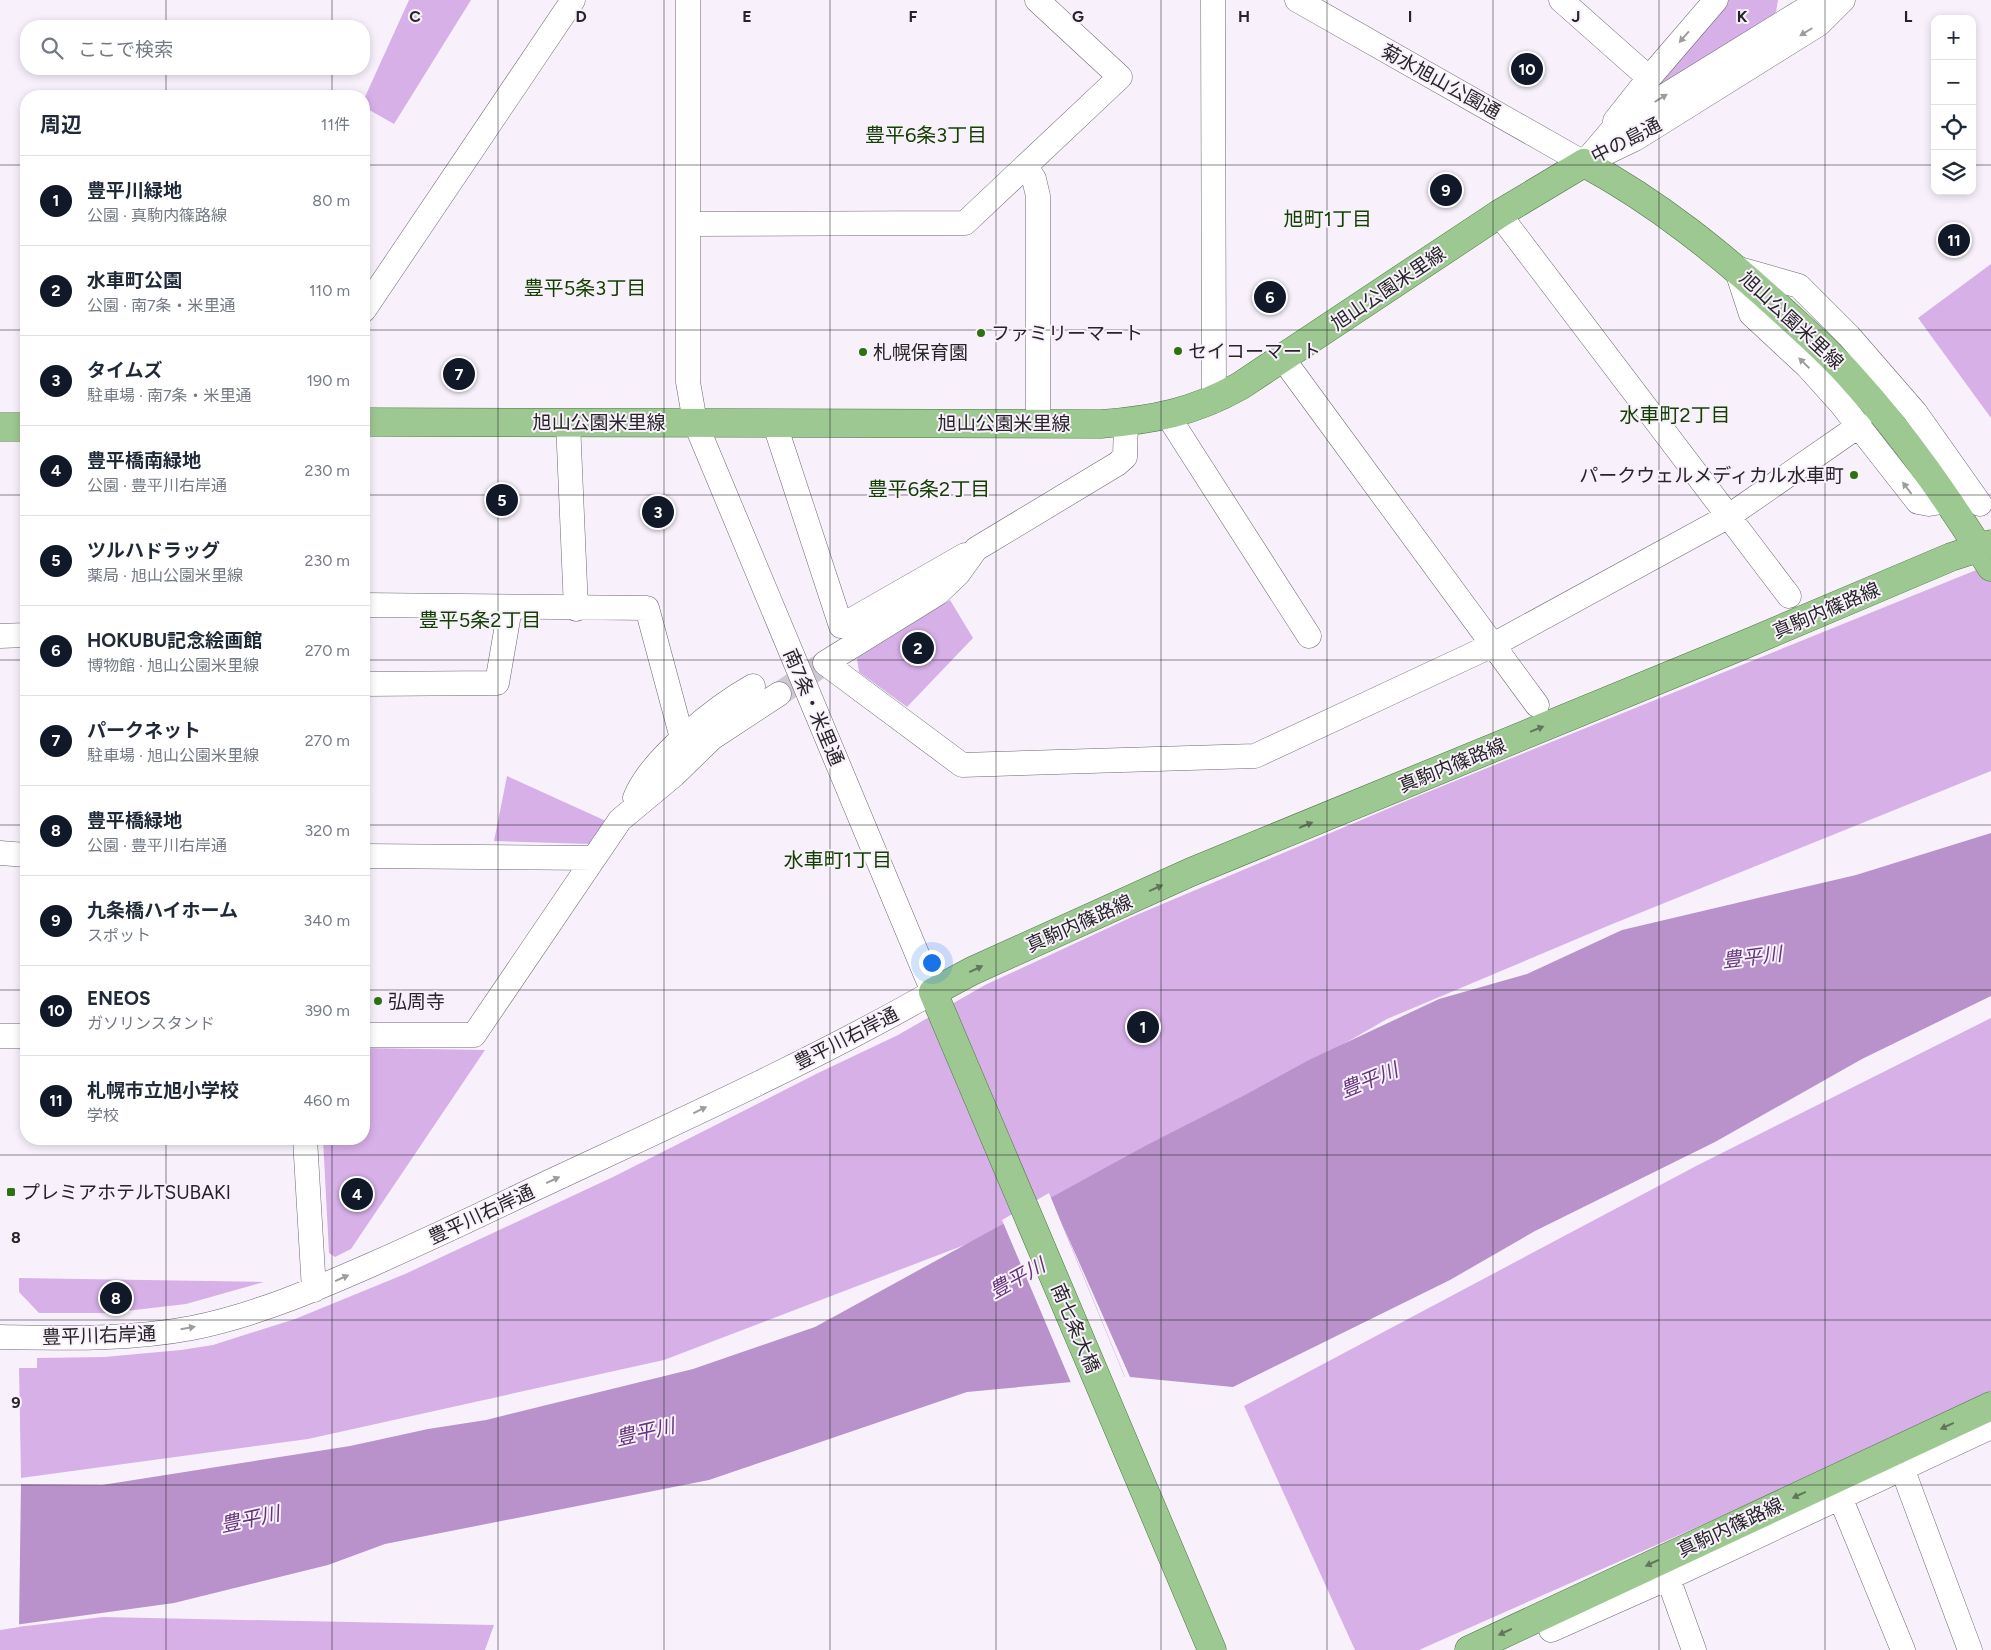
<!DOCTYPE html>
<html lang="ja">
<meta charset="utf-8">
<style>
body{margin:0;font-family:Figtree,"Noto Sans JP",sans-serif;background:#f6f6f7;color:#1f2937}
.controls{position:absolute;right:15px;top:15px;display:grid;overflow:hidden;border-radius:10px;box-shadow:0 2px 8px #0003}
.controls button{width:45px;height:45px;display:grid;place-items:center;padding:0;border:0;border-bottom:1px solid #e0e1e3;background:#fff;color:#1f2937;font:25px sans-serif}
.you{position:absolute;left:931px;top:962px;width:18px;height:18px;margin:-12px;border:4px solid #fff;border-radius:50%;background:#1a73e8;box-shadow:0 0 0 8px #1a73e833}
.badge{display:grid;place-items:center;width:32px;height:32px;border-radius:50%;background:#111827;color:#fff;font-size:16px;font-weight:700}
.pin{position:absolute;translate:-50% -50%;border:2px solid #fff;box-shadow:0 1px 5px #0006}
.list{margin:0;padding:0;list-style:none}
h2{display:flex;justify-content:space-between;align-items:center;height:65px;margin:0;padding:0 20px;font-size:21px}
h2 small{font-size:16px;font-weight:400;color:#747a83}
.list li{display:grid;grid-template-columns:32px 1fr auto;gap:15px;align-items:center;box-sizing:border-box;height:90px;padding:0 20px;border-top:1px solid #e0e1e3}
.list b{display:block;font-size:19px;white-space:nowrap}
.list p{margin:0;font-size:16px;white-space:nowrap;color:#747a83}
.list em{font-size:16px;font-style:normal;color:#747a83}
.icon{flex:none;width:28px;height:28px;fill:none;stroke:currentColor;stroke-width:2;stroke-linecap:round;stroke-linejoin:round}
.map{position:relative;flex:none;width:1991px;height:1650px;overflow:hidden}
.search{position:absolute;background:#fff;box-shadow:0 2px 8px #0003;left:20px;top:20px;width:350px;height:55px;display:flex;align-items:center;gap:12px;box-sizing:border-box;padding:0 18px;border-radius:20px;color:#747a83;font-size:19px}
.panel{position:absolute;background:#fff;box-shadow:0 2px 8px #0003;left:20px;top:90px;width:350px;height:1055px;border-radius:20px}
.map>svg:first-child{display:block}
</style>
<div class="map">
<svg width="1991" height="1650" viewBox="0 0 1991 1650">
<rect width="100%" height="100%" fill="#f8f1fc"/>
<path fill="#d7b0e8" d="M409,0H471L394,124L364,107V99Z
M1728,0H1778L1776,12L1771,18L1650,93Z
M1991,264V418L1918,318Z
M1991,564V771L1610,925L1387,1019L1056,1210L664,1360L308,1439L21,1478L19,1368H37V1358L104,1357L181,1350L213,1345L295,1319L405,1274L615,1176L818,1073L898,1035L985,985L1134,916L1418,796Z
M950,600L973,638L907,707L859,672L857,658Z
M507,776L606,821L590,844L494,841Z
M1991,1018V1391L1704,1524L1419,1650H1355L1244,1406L1698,1165Z
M364,1048L485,1050L351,1249L335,1257L329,1253L323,1139H364Z
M19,1278L264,1282L186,1304L109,1313H39L19,1292Z
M103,1617L494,1625L485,1650H0V1629Z"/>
<path fill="#b992cb" d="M1991,833V996L1862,1059L1715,1142L1535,1231L1450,1280L1233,1387L1130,1377L1063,1226L1125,1377L967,1392L709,1480L385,1544L328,1565L174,1603L0,1627V1484L102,1485L350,1446L428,1429L486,1420L693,1369L815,1327L1145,1146L1245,1095L1309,1060L1439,999L1527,974L1622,930L1856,875Z"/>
<path fill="#f8f1fc" d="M1049,1193L1126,1380L1072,1385L1002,1220Z
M0,1481L21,1482L19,1627L0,1630Z"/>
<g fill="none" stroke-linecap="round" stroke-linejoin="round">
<path stroke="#cec8d2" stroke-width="24" stroke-dasharray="24 12" stroke-linecap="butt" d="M779,694L825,663"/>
<g stroke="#6d6770" stroke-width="25">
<path id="minor" d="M1213,0L1214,401
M1297,0L1584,163
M1561,0L1649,78
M1615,121L1649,78L1716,0
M1591,160L1635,139L1819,24L1843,0
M1584,163L1613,129L1624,121L1799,13L1813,5L1843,0
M1026,167L1034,179L1038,196V424
M1499,214L1789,596
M688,224L965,223L1120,77L1037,0
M1736,268L1799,286L1849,336L1915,412L1980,504
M1736,268L1751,314L1807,366L1842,405L1918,502L1929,504L1948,501
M364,310L573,0
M1283,359L1537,705
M1168,416L1309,636
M568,422L576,609
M774,422L841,626L965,555
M1126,422L1125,457L1117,464L976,549L958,574L938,593L825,663L962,765L1255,756L1493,645L1729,516L1860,425
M364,605L647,608L682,738
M0,636L26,635
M364,684L497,683L510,608
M635,798C650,759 717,706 753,686
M0,853L26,855
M364,856L594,858
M364,1035H474L620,820L674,775L712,738L779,694
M0,1036H26
M305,1139L314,1290
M0,1337C64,1338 129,1340 192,1328C256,1315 314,1290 373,1264C427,1240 480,1215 534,1189C668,1126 805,1065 933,992L695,422L688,382V0
M1902,1468L1970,1650
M1840,1497L1903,1650
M1668,1578L1694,1650
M1551,1630L1668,1578L1991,1427"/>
</g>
<g stroke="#4b773d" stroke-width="29">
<path id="major" d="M364,422L1101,424C1153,420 1194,412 1240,386L1499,214L1584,163C1658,203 1722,255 1784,312C1807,333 1831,354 1852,378C1905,436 1949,501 1991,567
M0,427H26
M1212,1650L933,992L972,971L1191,872L1741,646L1951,557L1991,544
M1469,1650L1991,1406"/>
</g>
<use href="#minor" stroke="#fff" stroke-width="24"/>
<use href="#major" stroke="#9ec892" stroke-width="28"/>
</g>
<defs><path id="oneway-solid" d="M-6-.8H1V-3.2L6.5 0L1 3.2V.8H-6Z" transform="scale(1.25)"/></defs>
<g fill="#9e9d9e">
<use href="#oneway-solid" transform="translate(1806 32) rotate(148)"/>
<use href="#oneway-solid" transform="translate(1684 37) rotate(131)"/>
<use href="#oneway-solid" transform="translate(1661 98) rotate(-32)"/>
<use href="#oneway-solid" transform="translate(1804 363) rotate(-136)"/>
<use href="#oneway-solid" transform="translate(1907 488) rotate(-127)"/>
<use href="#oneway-solid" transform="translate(700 1110) rotate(-26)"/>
<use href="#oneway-solid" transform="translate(553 1180) rotate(-25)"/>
<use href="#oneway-solid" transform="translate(342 1278) rotate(-24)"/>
<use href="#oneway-solid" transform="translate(188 1328) rotate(-10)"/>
</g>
<g fill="#62765d">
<use href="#oneway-solid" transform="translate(1537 729) rotate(-22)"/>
<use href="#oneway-solid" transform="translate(1306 825) rotate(-22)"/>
<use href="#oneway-solid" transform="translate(1156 888) rotate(-24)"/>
<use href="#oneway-solid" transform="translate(976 969) rotate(-25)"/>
<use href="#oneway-solid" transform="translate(1947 1426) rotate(155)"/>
<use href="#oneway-solid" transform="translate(1799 1495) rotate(155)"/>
<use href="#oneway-solid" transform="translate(1652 1563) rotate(155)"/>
<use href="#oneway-solid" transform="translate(1505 1632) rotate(155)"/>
</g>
<path fill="none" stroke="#272528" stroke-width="1" stroke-opacity="0.55" d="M166,0V26M332,0V26M498,0V1650M664,0V1650M830,0V1650M996,0V1650M1161,0V1650M1327,0V1650M1493,0V1650M1659,0V1650M1825,0V1650M166,69V96M332,69V96M0,165H26M364,165H1935M1972,165H1991M0,330H26M364,330H1991M0,495H26M364,495H1991M0,660H26M364,660H1991M0,825H26M364,825H1991M0,990H26M364,990H1991M166,1139V1650M332,1139V1650M0,1155H1991M0,1320H1991M0,1485H1991"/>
<g fill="#2d7110" stroke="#f8f1fc" stroke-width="2">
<circle cx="981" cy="333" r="5"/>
<circle cx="1178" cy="351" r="5"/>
<circle cx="863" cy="352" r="5"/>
<circle cx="1854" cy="475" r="5"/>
<circle cx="378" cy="1001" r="5"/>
<rect x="6" y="1187" width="10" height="10" rx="2.5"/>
</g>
<g text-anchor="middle" stroke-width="4" stroke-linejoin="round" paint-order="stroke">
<g font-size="19" fill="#272528" stroke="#f8f1fc">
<text transform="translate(1441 81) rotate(29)" y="7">菊水旭山公園通</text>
<text transform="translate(1626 140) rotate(-27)" y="7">中の島通</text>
<text transform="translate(1388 288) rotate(-34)" y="7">旭山公園米里線</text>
<text transform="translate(1792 320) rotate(43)" y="7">旭山公園米里線</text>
<text x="599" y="429">旭山公園米里線</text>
<text x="1004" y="430">旭山公園米里線</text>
<text transform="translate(1826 610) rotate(-23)" y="7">真駒内篠路線</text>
<text transform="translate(814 707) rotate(67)" y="7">南7条・米里通</text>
<text transform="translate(1452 765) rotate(-22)" y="7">真駒内篠路線</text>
<text transform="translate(1079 923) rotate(-24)" y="7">真駒内篠路線</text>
<text transform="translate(846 1038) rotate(-27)" y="7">豊平川右岸通</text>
<text transform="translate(481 1214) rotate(-25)" y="7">豊平川右岸通</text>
<text transform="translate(1076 1328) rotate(67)" y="7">南七条大橋</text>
<text transform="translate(99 1335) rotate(-2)" y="7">豊平川右岸通</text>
<text transform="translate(1730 1527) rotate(-25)" y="7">真駒内篠路線</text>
</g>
<g font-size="19" fill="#272528" stroke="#f8f1fc" text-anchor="start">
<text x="991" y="340">ファミリーマート</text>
<text x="1188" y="358">セイコーマート</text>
<text x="873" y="359">札幌保育園</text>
<text x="1844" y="482" text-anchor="end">パークウェルメディカル水車町</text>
<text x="388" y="1008">弘周寺</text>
<text x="21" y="1199">プレミアホテルTSUBAKI</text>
</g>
<g font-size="20" fill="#154003" stroke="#f8f1fc">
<text x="926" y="142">豊平6条3丁目</text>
<text x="1328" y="226">旭町1丁目</text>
<text x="585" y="295">豊平5条3丁目</text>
<text x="1675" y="422">水車町2丁目</text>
<text x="929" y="496">豊平6条2丁目</text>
<text x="480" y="627">豊平5条2丁目</text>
<text x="838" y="867">水車町1丁目</text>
</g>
<g font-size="20" font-style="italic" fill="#653479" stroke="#f8f1fc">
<text transform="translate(1752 957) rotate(-7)" y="7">豊平川</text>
<text transform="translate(1369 1080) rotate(-22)" y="7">豊平川</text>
<text transform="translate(1017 1278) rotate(-29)" y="7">豊平川</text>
<text transform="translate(645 1432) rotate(-13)" y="7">豊平川</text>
<text transform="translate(250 1519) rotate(-12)" y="7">豊平川</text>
</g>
</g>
<g font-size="16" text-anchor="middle" font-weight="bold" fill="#272528" stroke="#f8f1fc" stroke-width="4" stroke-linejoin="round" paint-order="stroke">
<text x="415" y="22">C</text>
<text x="581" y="22">D</text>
<text x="747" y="22">E</text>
<text x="913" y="22">F</text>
<text x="1078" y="22">G</text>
<text x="1244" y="22">H</text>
<text x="1410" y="22">I</text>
<text x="1576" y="22">J</text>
<text x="1742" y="22">K</text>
<text x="1908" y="22">L</text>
<text x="16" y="1243">8</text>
<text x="16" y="1408">9</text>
</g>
</svg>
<div class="controls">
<button>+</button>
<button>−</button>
<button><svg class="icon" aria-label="locate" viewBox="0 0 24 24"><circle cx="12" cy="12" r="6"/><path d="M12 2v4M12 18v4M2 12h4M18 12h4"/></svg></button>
<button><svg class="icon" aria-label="layers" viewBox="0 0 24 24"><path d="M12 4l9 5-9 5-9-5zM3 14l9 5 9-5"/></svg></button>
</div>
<div class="you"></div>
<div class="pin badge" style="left:1143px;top:1027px">1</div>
<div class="pin badge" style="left:918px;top:648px">2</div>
<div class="pin badge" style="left:658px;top:512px">3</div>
<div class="pin badge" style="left:357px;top:1194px">4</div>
<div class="pin badge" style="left:502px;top:500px">5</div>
<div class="pin badge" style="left:1270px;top:297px">6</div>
<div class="pin badge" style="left:459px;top:374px">7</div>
<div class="pin badge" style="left:116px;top:1298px">8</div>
<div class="pin badge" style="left:1446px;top:190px">9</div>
<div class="pin badge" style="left:1527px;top:69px">10</div>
<div class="pin badge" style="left:1954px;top:240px">11</div>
<div class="search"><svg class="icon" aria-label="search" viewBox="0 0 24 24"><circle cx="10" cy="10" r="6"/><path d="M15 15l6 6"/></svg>ここで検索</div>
<section class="panel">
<h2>周辺<small>11件</small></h2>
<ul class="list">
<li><span class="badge">1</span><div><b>豊平川緑地</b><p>公園 · 真駒内篠路線</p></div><em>80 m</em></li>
<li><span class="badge">2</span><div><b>水車町公園</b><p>公園 · 南7条・米里通</p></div><em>110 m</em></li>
<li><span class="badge">3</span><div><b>タイムズ</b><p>駐車場 · 南7条・米里通</p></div><em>190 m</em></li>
<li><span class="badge">4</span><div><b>豊平橋南緑地</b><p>公園 · 豊平川右岸通</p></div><em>230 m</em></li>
<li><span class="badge">5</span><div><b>ツルハドラッグ</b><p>薬局 · 旭山公園米里線</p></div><em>230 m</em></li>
<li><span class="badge">6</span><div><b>HOKUBU記念絵画館</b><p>博物館 · 旭山公園米里線</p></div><em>270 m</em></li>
<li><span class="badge">7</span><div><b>パークネット</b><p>駐車場 · 旭山公園米里線</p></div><em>270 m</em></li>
<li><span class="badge">8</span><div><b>豊平橋緑地</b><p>公園 · 豊平川右岸通</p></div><em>320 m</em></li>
<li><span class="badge">9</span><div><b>九条橋ハイホーム</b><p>スポット</p></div><em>340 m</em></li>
<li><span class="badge">10</span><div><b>ENEOS</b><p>ガソリンスタンド</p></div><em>390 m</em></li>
<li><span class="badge">11</span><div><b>札幌市立旭小学校</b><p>学校</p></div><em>460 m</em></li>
</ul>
</section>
</div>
